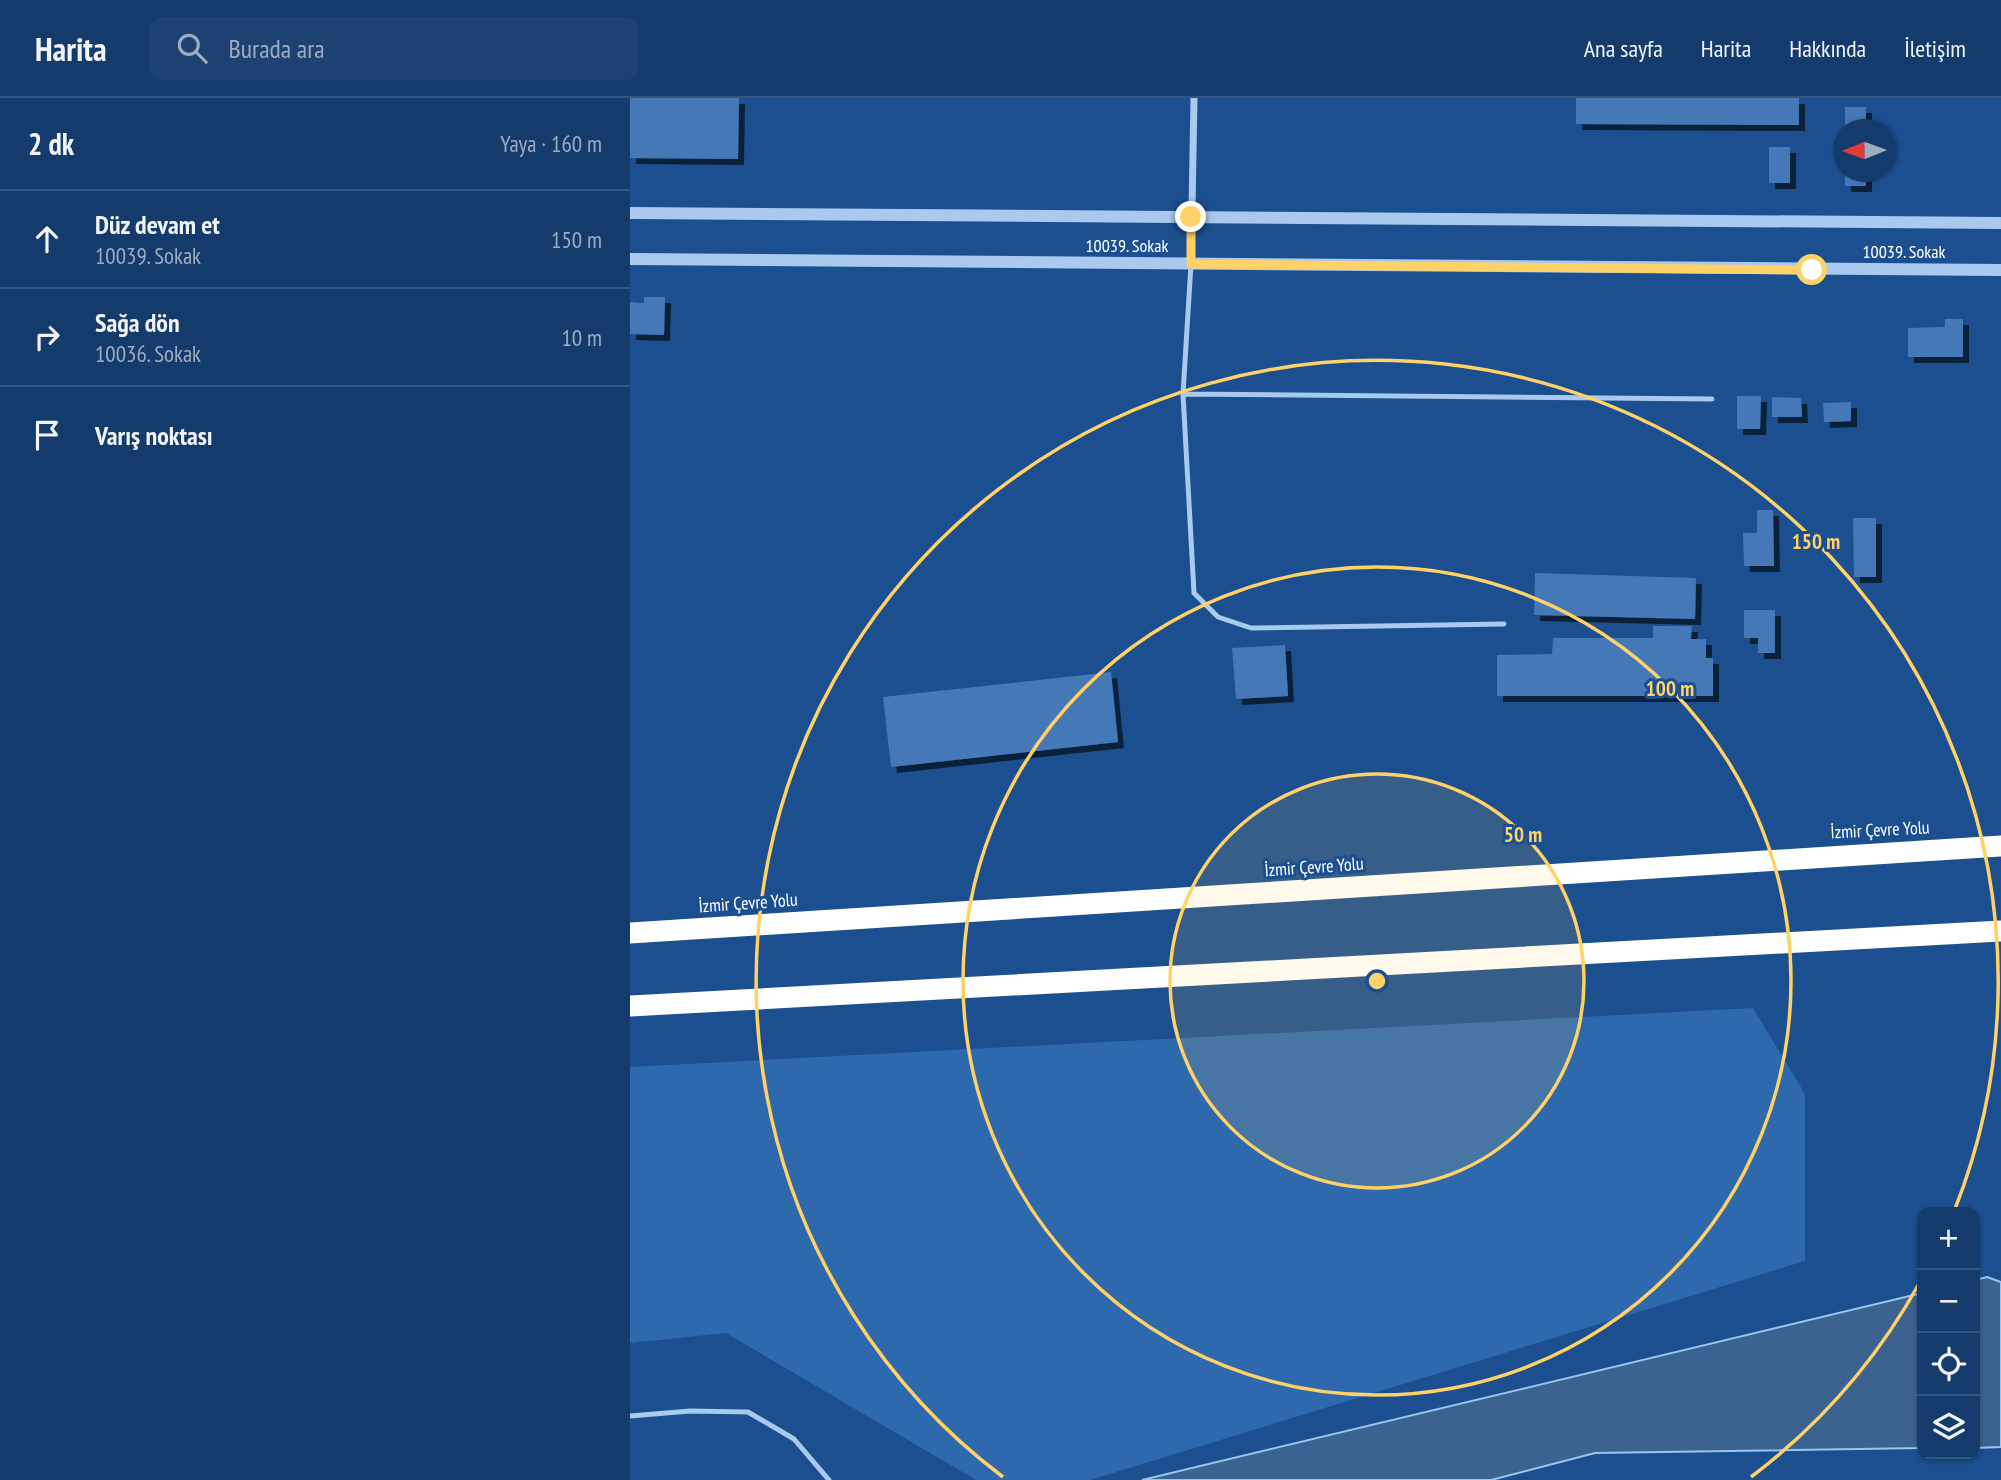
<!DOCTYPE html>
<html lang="tr">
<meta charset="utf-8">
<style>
body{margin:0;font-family:"PT Sans Narrow",sans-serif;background:#1d4271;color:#f1f3f6}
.controls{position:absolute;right:21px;bottom:21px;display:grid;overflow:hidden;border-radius:14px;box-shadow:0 2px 5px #0004}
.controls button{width:63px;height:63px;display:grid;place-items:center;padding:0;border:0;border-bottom:2px solid #33557e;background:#143b6b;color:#f1f3f6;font:35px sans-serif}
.compass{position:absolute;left:1203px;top:21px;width:63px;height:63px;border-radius:50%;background:#143b6b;box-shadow:0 2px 5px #0004;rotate:269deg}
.stop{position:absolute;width:21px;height:21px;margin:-16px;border:5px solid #ffd166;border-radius:50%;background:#fff}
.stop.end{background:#ffd166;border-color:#fff;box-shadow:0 2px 7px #0008}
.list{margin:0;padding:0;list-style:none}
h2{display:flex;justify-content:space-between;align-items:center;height:91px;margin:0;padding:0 28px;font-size:30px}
h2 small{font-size:23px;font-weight:400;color:#9dadc1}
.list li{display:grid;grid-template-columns:46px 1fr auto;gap:21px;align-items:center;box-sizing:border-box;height:98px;padding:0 28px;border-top:2px solid #33557e}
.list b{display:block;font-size:26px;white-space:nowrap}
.list p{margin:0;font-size:23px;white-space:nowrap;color:#9dadc1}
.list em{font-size:23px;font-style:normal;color:#9dadc1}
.icon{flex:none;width:38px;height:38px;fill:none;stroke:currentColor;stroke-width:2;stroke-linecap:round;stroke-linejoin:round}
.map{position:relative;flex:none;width:1371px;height:1382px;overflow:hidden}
header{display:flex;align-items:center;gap:42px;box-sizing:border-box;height:98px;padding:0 35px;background:#143b6b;border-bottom:2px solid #33557e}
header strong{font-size:33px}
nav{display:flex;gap:38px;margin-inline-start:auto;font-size:24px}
.search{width:490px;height:63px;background:#1d4271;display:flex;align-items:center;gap:18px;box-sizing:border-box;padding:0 24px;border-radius:14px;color:#9dadc1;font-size:26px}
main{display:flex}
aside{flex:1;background:#143b6b}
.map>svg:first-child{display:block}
</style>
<header>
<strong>Harita</strong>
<div class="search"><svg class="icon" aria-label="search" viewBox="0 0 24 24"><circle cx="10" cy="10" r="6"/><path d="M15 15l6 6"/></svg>Burada ara</div>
<nav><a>Ana sayfa</a><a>Harita</a><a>Hakkında</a><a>İletişim</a></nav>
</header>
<main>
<aside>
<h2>2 dk<small>Yaya · 160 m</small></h2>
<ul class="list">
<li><svg class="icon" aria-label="ahead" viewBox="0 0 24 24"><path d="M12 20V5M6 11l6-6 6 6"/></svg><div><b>Düz devam et</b><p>10039. Sokak</p></div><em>150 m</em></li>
<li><svg class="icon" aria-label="right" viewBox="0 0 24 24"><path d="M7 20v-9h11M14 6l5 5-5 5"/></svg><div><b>Sağa dön</b><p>10036. Sokak</p></div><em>10 m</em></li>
<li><svg class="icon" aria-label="arrive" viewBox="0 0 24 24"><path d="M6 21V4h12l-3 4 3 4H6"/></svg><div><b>Varış noktası</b></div></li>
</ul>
</aside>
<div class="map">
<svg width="1371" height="1382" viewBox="0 0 1371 1382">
<defs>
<filter id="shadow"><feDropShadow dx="6" dy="6" stdDeviation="0" flood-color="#0009"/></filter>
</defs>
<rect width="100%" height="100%" fill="#1b4f8f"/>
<path fill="#2e69ad" d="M1123,910L1175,996V1163L460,1382H346L96,1235L0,1245V969Z"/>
<path fill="#3c6290" stroke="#9cc4f0" stroke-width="2" d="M1357,1179L1371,1184V1349L1345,1350V1182Z
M1292,1195V1350L965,1355L861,1382H512Z"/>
<path fill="#4478b7" filter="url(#shadow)" d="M0,0H109L108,61L0,60Z
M946,0H1169V27L946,26Z
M1215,9H1236V32H1215Z
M1139,49H1160V85H1139Z
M1215,74H1236V88H1215Z
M14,199H35L34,237L0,236V204L14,205Z
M1315,221H1333V259H1278V230L1315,229Z
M1107,298H1131L1130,331H1107Z
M1142,299L1171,300L1172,319H1142Z
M1221,304V323L1194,324L1193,305Z
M1127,412H1143L1144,468H1114L1113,435H1127Z
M1223,420H1246V479H1224Z
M905,475L1066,480L1065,521L904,517Z
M1114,512H1145V555H1128V540H1114Z
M1023,528H1062L1061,541H1076V560H1083V598H867V557L922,556L923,540H1023Z
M655,547L658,598L606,601L602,550Z
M481,574L488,644L261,669L253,599Z"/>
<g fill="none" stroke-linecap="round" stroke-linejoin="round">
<path stroke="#a9c9ee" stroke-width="5" d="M561,166L553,296L564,495L588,519L621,530L874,526
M553,296L1082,301
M0,1318L60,1313L118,1314L164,1341L199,1382"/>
<path stroke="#a9c9ee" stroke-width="7" d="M561,166L564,0"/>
<path stroke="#a9c9ee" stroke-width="12" d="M0,115L1371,125
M0,161L1371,172"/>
<path stroke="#fff" stroke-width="21" d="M0,835L1371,748
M0,908L1371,833"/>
</g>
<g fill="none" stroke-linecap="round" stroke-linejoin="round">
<path stroke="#ffd166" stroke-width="9" d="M561,119V166L1182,172"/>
</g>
<circle cx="747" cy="883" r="207" fill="#ffd166" fill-opacity=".12"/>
<g fill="none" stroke="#ffd166" stroke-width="3.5">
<circle cx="747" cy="883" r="207"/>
<circle cx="747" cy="883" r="414"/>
<path d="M1290 1184A621 621 0 0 1 1121 1379M373 1379A621 621 0 1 1 1325 1111"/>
</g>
<g text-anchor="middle" stroke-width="6" stroke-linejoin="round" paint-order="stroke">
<g font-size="18" fill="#fff" stroke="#1b4f8f">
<text x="497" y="154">10039. Sokak</text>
<text x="1274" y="160">10039. Sokak</text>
<text transform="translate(1250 732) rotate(-3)" y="6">İzmir Çevre Yolu</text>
<text transform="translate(684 769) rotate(-4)" y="6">İzmir Çevre Yolu</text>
<text transform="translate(118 805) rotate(-4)" y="6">İzmir Çevre Yolu</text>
</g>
</g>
<circle cx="747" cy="883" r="10" fill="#ffd166" stroke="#1b4f8f" stroke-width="3.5"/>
<g font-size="21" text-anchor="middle" font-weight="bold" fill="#ffd166" stroke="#1b4f8f" stroke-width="6" stroke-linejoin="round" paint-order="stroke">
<text x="1186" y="451">150 m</text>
<text x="1040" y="598">100 m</text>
<text x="893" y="744">50 m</text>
</g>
</svg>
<div class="controls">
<button>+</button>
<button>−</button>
<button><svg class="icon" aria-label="locate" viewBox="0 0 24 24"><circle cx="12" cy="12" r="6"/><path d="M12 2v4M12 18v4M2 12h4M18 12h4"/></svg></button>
<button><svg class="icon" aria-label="layers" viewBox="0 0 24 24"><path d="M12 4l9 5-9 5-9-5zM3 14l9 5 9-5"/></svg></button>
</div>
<svg class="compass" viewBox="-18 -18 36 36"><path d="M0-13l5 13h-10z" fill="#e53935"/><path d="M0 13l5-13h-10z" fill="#9dadc1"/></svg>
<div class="stop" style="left:1182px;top:172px"></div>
<div class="stop end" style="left:561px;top:119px"></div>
</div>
</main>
